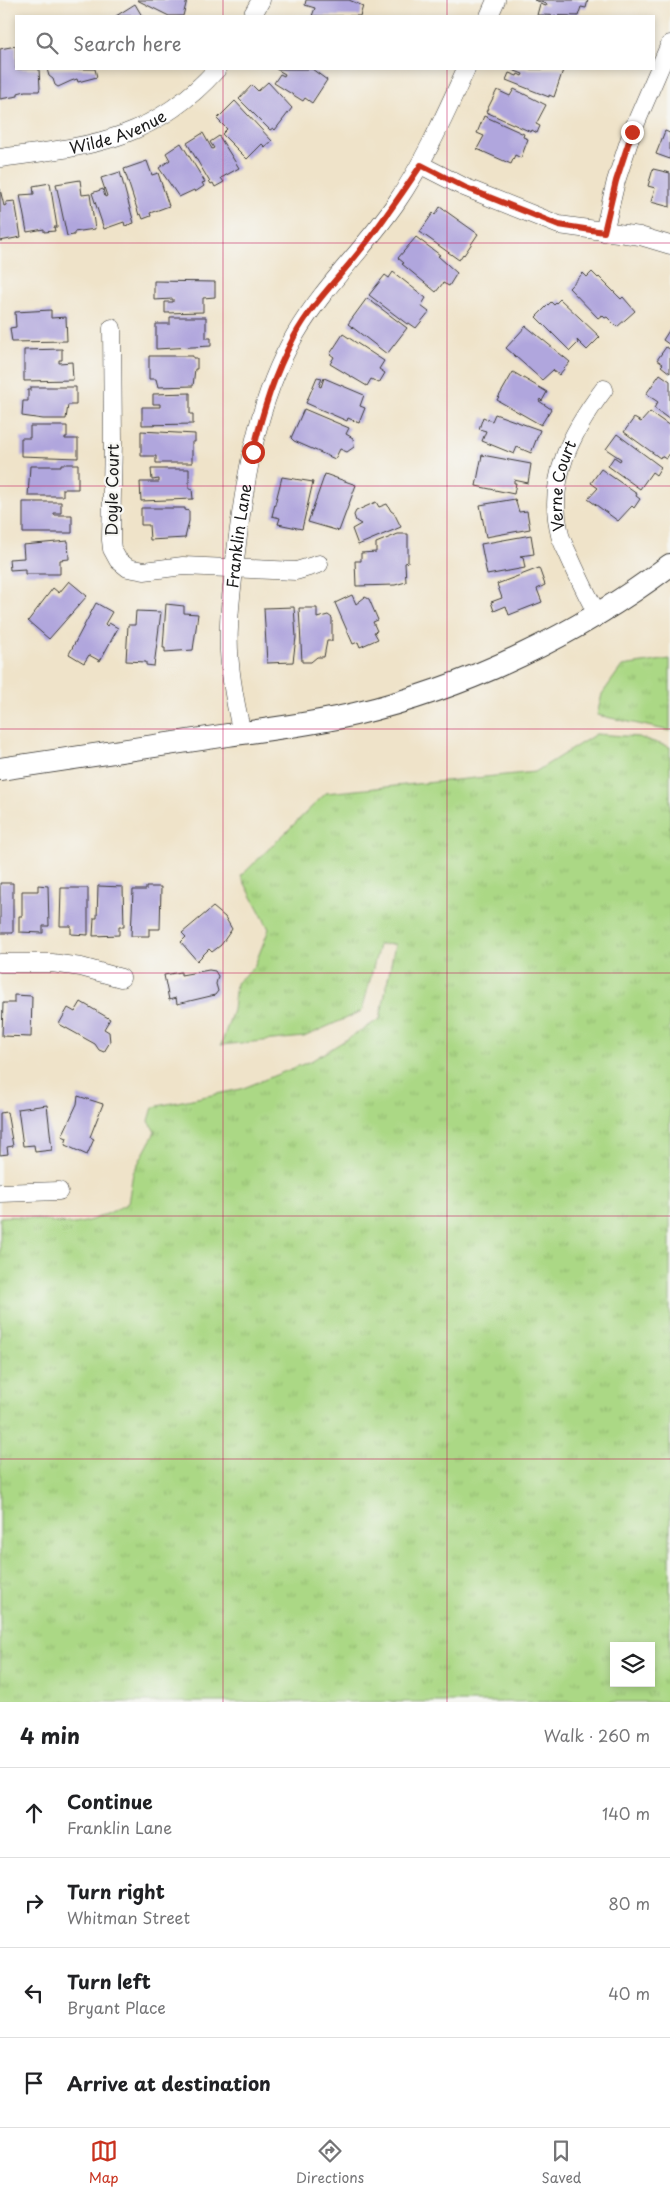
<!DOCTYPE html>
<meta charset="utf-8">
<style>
body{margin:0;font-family:"Playpen Sans",sans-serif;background:#f6f6f6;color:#202124}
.controls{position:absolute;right:15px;bottom:15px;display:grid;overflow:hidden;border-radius:0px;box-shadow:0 2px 8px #0003}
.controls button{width:45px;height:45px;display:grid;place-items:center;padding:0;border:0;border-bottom:1px solid #e0e0e0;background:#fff;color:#202124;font:25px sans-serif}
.stop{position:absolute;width:15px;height:15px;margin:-11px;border:4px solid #c8321e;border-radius:50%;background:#fff}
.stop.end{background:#c8321e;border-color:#fff;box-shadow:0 1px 5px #0008}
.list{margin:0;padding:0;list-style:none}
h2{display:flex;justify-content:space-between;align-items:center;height:65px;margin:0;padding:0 20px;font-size:21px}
h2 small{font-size:16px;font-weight:400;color:#757577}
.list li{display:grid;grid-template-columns:32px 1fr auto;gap:15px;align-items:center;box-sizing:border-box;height:90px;padding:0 20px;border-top:1px solid #e0e0e0}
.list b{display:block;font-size:19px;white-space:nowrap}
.list p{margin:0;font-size:16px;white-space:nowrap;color:#757577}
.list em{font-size:16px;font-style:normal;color:#757577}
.icon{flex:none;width:28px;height:28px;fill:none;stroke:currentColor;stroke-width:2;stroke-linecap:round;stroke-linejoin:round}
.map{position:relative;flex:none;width:670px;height:1702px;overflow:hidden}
.search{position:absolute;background:#fff;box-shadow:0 2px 8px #0003;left:15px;right:15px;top:15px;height:55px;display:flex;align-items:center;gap:12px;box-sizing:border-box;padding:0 18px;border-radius:0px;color:#757577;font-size:19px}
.sheet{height:425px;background:#fff}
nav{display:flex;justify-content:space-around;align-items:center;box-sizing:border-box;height:70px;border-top:1px solid #e0e0e0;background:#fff;font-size:14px;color:#757577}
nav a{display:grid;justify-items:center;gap:2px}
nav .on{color:#c8321e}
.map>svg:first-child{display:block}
</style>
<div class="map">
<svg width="670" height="1702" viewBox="0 0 670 1702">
<defs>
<pattern id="grass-tufts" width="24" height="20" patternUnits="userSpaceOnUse" patternTransform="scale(1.25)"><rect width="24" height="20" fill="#abd885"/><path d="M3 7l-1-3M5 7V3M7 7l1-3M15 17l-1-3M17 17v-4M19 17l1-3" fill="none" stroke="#93b972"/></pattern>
</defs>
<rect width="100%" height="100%" fill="#f6f6f2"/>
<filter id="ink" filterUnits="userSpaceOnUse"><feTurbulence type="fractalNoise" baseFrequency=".02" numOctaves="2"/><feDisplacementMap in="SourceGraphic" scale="10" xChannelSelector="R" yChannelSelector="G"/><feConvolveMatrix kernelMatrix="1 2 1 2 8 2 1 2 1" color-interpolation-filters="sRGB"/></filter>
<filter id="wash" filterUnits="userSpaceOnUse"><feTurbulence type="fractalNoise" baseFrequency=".0096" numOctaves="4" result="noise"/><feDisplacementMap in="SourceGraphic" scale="20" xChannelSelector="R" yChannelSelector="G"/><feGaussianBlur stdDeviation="1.12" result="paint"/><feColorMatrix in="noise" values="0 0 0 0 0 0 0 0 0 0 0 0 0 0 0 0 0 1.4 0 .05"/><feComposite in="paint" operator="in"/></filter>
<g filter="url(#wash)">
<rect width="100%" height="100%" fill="#efe3c9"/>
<path fill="url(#grass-tufts)" stroke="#647a50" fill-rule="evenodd" d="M670,659V731L597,715L602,694L622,666Z
M596,734L638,737L670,747V1702H0V1217C24,1214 46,1223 70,1224C85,1225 115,1211 128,1203L133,1173L155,1132L149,1121L153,1107L241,1089L311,1061L380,1019L395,944L379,945L362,1011L304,1037L221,1045L233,1010L236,983L254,967L269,929L241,876L326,793L535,772ZM614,1646H651V1683H614Z"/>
<g id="blocks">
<path fill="#b0a6dd" d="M137,0H187L183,16H169Z
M306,0H349L363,6L360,16H312L315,8L305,5Z
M534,0H588L586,8L581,7L578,16L537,15L540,4L546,6L547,4Z
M135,4L142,16H116Z
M16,46V69H39L40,88L39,91H25L18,93V96L0,99V49Z
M47,69H95L97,77L78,82L77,79L71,81L58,87L55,85L53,79L49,76Z
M276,69H312L327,80L312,103L305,98L303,101L274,83L280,74L284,76L285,74Z
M510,69H559L563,70L554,97L549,95V97L506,80L509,73L517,76L518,74L522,76L523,74Z
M268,82L292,108L275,130L273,128L270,130L239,99L252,85L258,91Z
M514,89L546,105L536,124L540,126L537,133L532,130L531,132L486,112L497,90L510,96Z
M235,101L272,141L265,147L262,144L247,159L222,134L227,129L217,119Z
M484,116L524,134L523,137L528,139L521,158L515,155L511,164L477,149L484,136L477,133Z
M665,131L670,133V159L656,154Z
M203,133L212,149L214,148L210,142L219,136L239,168L221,178L224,182L215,187L213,183L211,184L187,143Z
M181,143L205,182L202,183L204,186L195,192L194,190L179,197L159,168L170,160L166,153Z
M147,161L152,175L158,173L169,206L150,213L151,216L143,219L141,214L139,215L124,169Z
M653,169L670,173V207L651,202L655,188L648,186Z
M120,172L134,223L125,226L124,222L104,229L92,193L103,189L105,197L107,196L101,178Z
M80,180L82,195L90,194L95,229L74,232V235L67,236L56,184Z
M50,183L57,227H54L55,231L44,232V229L27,232L20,195L34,194L33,186Z
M0,189L4,206L6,205V202L15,201L21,237L0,241Z
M440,207L478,234L464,255L463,254L459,260L420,232L433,213L435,215Z
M416,237L440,255L438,256L457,273L449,286L443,283L436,292L402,264L404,263L398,258Z
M393,272L426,298L421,306L429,312L416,328L409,323L407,324L369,295L385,275L389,278Z
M592,272L598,278L599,277L621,299L623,297L635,311L617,327L607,317L605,318L602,315L598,318L569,288L583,273L587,277Z
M154,281L215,282V297L203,298V312L165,313V302H173V299L154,300Z
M367,298L407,328L387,354L348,324Z
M560,299L600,337L587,350L577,340L578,343L570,351L536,317L551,302L554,305Z
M51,310V318L66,317L67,341L12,342L10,328L16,327L15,312Z
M170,317H206V338H211V346L156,349V324H170Z
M526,326L570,362L559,375L553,370L542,380L506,348Z
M670,329V345L663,340Z
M343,334L384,361L379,369L385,373L379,383L371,379L367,386L330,364L334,357L330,354Z
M666,347L670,349V373L661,366L663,364L657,360Z
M62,349V360H59V363L72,362L73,380L24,381V350Z
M149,356H193V358H197V369H195L193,386L158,387L156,379H149Z
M513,372L547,392L542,401L540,399L539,401L551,409L541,425L497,400Z
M660,374L670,381V420L654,408L658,402L646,394Z
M317,377L322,378L319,386L321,387L324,378L364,395L360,406L365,408L359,423L348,418L347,421L306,403Z
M31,387H76V405H68L66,419H43L22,416L23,401H28V390H31Z
M190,393V414H193V424L142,425V407H160V404H153V394Z
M304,409L349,428L346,434L353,438L354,447L347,452L340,449L335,459L294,441L291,438Z
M650,412L670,426V453L666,459L661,456L660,458L624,432L634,418L641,422Z
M495,414L540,430L531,453L517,447L514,454L482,441L486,431L479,429L483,417L492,421Z
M30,426H67V437H65V439H78V458L21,456V438H30Z
M141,431L195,434V442H192V463H156V456H141Z
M617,434L661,467L656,475L652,472L640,489L608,466L614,457L620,461L621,459L606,449Z
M482,455L531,464L528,483L514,480V483H516L514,494L476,486Z
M61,464H78V489H63V496H28L30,466H61Z
M151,469H189V489H192L193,499L141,501L140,482H159V479L152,480Z
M601,469L637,494L636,496L640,499L634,508L632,506L618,521L588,499L598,488L591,483Z
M325,474L356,485L339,531L308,522Z
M282,477L313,482L302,529L278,524L280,518L272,516Z
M515,499L519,512L527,511L530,529L486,537L480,505Z
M23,502H61V513H54V515H72V533H23Z
M376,502L379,507L387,504L391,511L394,513L401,527L358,545L352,529L361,524L356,521L354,515L356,511Z
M141,508H185V510L189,511V521L185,538L150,540L149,525H141Z
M398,534H408V562L405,563L406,582L395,585L356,586L355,561H361V553L376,552V543Z
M531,535L534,554L520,556L523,557L525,568L487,575L481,544Z
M68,541L69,559L60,560V574H25V569L10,570L9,559L24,558L23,545Z
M539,568L545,585L537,589L542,602L509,615L506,606L494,611L491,602L502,598L497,584Z
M69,581L87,596L49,639L28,621L53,588L59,593Z
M352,595L356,604L365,597L369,599L378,620L373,622L377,631L374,632L378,639L360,647L358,642L353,644L335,603Z
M96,603L112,612L105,624L107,626L109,623L118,628L100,661L89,655L84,663L69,654Z
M166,604L184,606V613L198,614L193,650L165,652V648H163Z
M294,607L296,637L293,662L267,663L264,608Z
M299,608H317V618L328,615L332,618V641H327L324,657H317L311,662H302Z
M136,611L161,612L154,666L146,665V662L126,661L128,625H135Z
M0,883H13V933H0Z
M38,885L48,886L49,926H43V933L19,932V916H22V891H38Z
M98,886L123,887L124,927H119V935L93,936L94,918H97Z
M146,887H161L160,929H149V936H131L133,890H146Z
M61,888H88V935L71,934V926H60Z
M213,907L225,917L232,929L221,945L212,952L209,949L197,961L181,942L186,937L182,933Z
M209,970L215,971L218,976L216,984L218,991L215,995L177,1004L176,998L169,1000L164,975L181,972V975Z
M14,995L32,996L31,1037L2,1036L3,1003H14Z
M81,1002L110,1019L104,1029L109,1032L110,1042L104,1052L99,1050L95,1044L59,1024L68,1008L75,1012Z
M78,1096L103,1104L90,1137L94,1139L87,1155L65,1145L67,1138L62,1136L77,1104Z
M47,1105L52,1150L35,1152L34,1145L23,1146L18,1109Z
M7,1112L13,1146L7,1147L8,1154L0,1155V1113Z"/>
</g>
</g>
<g filter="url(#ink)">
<use href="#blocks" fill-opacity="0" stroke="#3c3a36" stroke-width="1"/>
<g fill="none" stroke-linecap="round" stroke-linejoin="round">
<g stroke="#3c3a36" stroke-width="19">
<g id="minor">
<path d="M252,16L261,0"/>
<path d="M489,16L496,0"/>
<path id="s1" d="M0,158C90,146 153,141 217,69"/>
<path d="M421,165L464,187L559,225L640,236L670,245"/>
<path d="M604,232L616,181L632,132L670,44"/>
<path d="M112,328L113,441L111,540L112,549L118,560L128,568L144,571L183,566L296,571L319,564"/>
<path id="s2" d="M598,615C587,596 578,576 569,556C566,549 562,542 560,535C546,479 571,433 604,389"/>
<path id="s3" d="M242,733C235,703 227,659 229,628C229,606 233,583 235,560C244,484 256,402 295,335C323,287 365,248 396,203C425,161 445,115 466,69"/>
<path d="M0,963H52L81,967L121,978"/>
<path d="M0,1193L59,1191"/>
</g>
</g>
<g stroke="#3c3a36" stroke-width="24">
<path id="major" d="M0,769C76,758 152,747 228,735C270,729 313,724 355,714C469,687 577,635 670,565"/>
</g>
<use href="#minor" stroke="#fff" stroke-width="18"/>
<use href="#major" stroke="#fff" stroke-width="22"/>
</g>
</g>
<g fill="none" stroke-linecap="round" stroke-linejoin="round" filter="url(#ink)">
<path stroke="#c8321e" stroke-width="6" d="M253,452C263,410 274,375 294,337C311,305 337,280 359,252C381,224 401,195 421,165L464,187L559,225L604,232L616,181L632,132"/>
</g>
<path fill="none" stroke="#c2185b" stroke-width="1" stroke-opacity="0.55" d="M223,0V16M447,0V16M223,69V1702M447,69V1702M0,243H670M0,486H670M0,729H670M0,973H670M0,1216H670M0,1459H670"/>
<g text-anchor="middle" stroke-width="4.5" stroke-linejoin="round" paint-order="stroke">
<g font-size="16" fill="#1c1c1c" stroke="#f6f6f2">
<text dy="6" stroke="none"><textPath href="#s1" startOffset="121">Wilde Avenue</textPath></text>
<text dy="6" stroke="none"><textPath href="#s2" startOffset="139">Verne Court</textPath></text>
<text transform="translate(112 490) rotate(-89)" y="6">Doyle Court</text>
<text dy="6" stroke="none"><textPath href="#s3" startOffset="199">Franklin Lane</textPath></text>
</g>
</g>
</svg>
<div class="controls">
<button><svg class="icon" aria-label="layers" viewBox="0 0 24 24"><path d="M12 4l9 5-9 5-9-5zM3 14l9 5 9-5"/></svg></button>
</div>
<div class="stop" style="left:253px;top:452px"></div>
<div class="stop end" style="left:632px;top:132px"></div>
<div class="search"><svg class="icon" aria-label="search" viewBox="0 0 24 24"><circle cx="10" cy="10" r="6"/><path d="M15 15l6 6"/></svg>Search here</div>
</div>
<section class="sheet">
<h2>4 min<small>Walk · 260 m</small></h2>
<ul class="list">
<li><svg class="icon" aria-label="ahead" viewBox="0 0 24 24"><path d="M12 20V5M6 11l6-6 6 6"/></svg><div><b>Continue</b><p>Franklin Lane</p></div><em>140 m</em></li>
<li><svg class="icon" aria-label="right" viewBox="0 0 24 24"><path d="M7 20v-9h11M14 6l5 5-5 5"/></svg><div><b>Turn right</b><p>Whitman Street</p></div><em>80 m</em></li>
<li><svg class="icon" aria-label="left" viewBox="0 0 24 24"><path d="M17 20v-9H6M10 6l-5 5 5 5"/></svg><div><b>Turn left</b><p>Bryant Place</p></div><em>40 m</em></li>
<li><svg class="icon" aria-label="arrive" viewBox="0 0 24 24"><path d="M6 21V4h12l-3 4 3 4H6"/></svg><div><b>Arrive at destination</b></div></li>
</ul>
</section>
<nav>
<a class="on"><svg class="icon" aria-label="map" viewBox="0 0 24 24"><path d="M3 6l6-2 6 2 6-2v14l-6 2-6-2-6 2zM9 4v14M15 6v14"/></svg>Map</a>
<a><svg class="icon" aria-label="directions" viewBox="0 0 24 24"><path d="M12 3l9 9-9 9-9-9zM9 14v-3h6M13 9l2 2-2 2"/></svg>Directions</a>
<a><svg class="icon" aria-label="saved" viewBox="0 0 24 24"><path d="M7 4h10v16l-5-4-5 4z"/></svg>Saved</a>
</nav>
